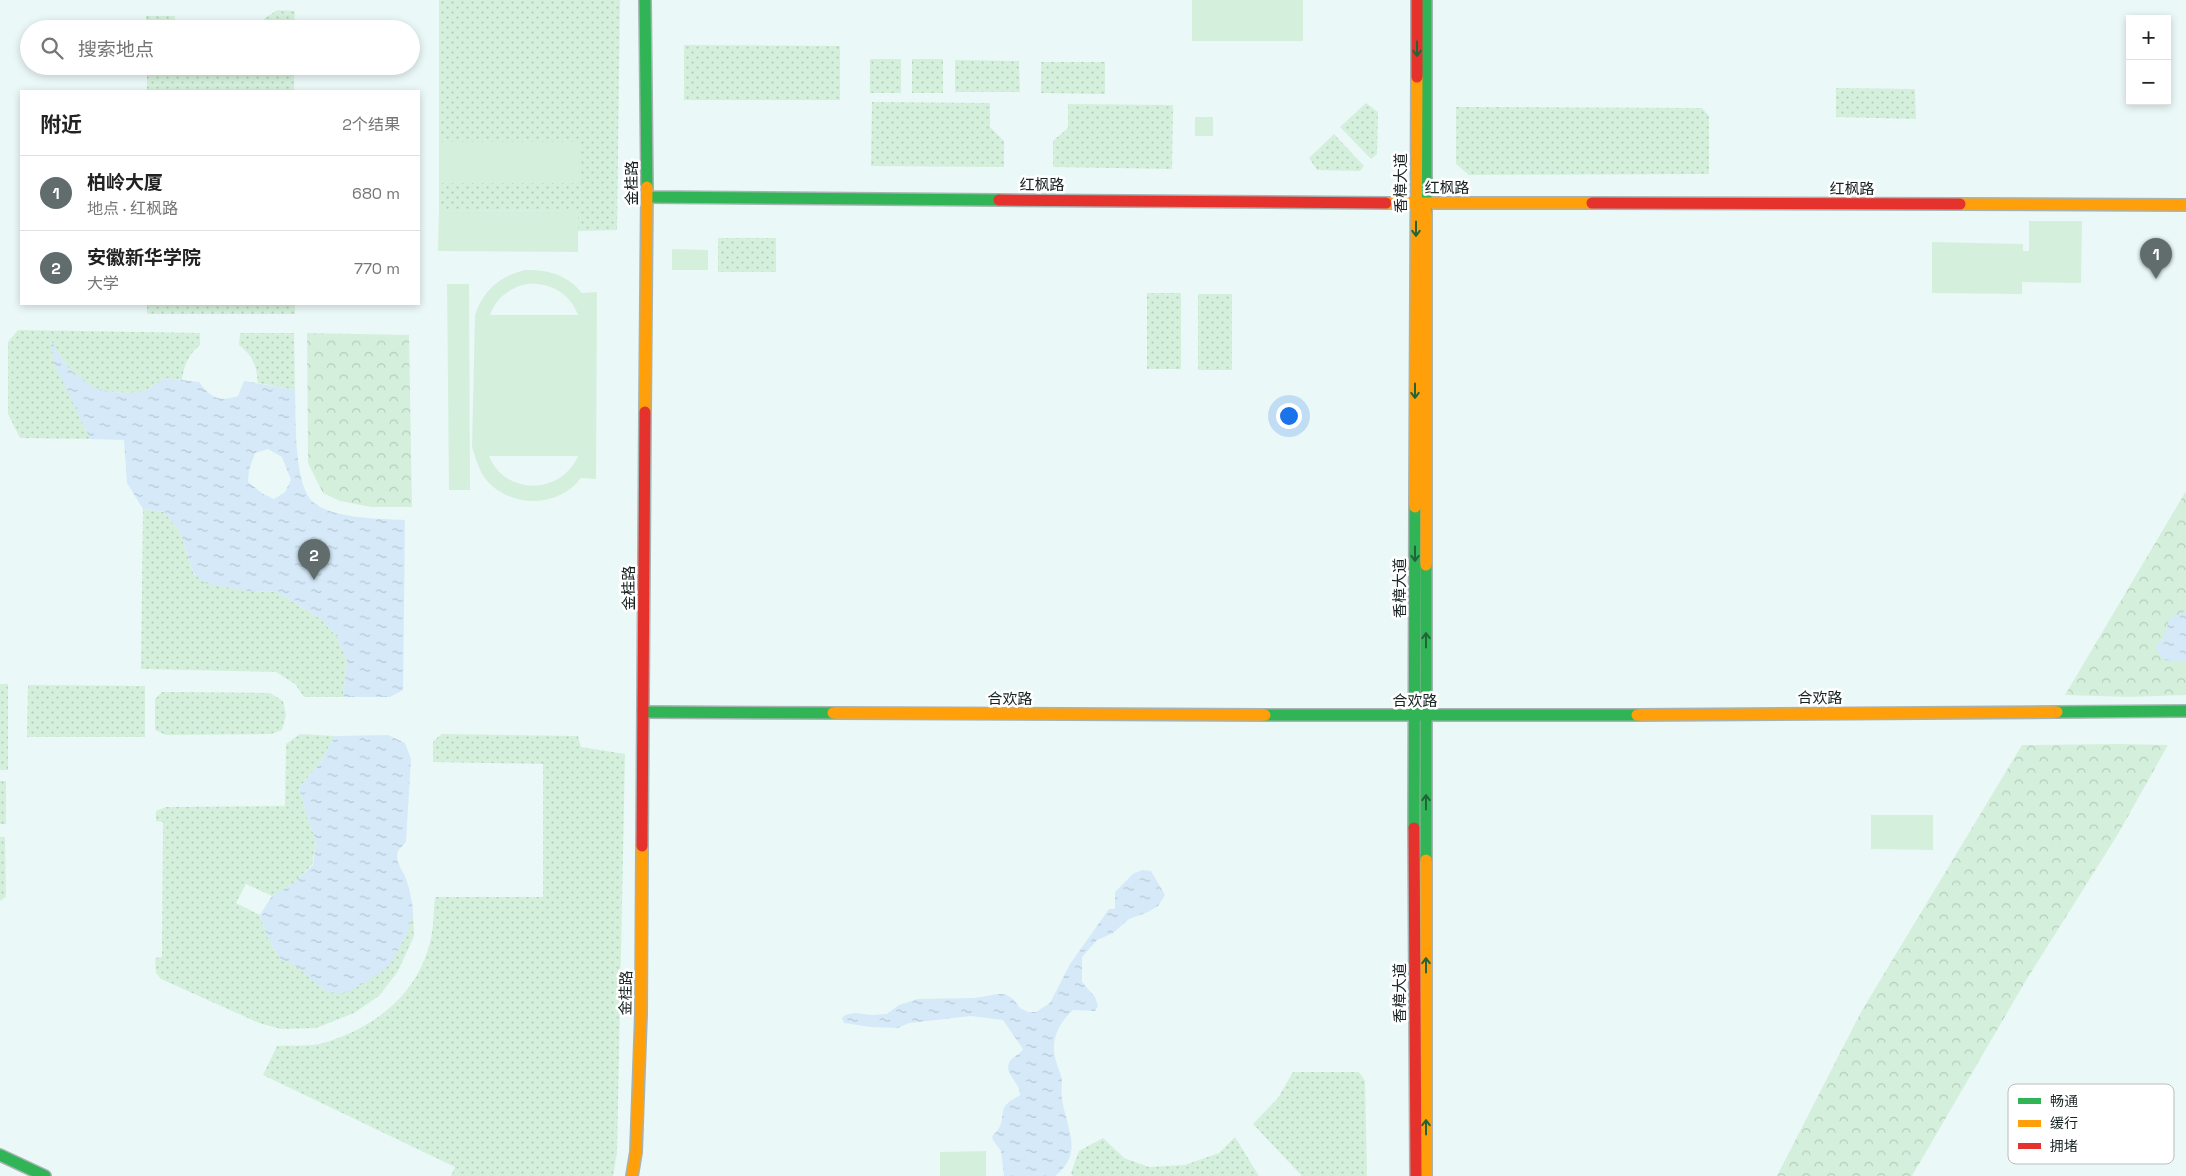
<!DOCTYPE html>
<html lang="zh">
<meta charset="utf-8">
<style>
body{margin:0;font-family:"Space Grotesk","Noto Sans SC",sans-serif;background:#f2f2f2;color:#222}
.controls{position:absolute;right:15px;top:15px;display:grid;overflow:hidden;border-radius:0px;box-shadow:0 2px 8px #0003}
.controls button{width:45px;height:45px;display:grid;place-items:center;padding:0;border:0;border-bottom:1px solid #e0e0e0;background:#fff;color:#222;font:25px sans-serif}
.you{position:absolute;left:1288px;top:415px;width:18px;height:18px;margin:-12px;border:4px solid #fff;border-radius:50%;background:#1a73e8;box-shadow:0 0 0 8px #1a73e833}
.badge{display:grid;place-items:center;width:32px;height:32px;border-radius:50%;background:#616d6d;color:#fff;font-size:16px;font-weight:700}
.pin{position:absolute;translate:-50% -41px;filter:drop-shadow(0 1px 2px #0008)}
.pin::after{content:'';position:absolute;top:26px;width:18px;height:15px;background:inherit;clip-path:polygon(0 0,100% 0,50% 100%)}
.list{margin:0;padding:0;list-style:none}
h2{display:flex;justify-content:space-between;align-items:center;height:65px;margin:0;padding:0 20px;font-size:21px}
h2 small{font-size:16px;font-weight:400;color:#767676}
.list li{display:grid;grid-template-columns:32px 1fr auto;gap:15px;align-items:center;box-sizing:border-box;height:75px;padding:0 20px;border-top:1px solid #e0e0e0}
.list b{display:block;font-size:19px;white-space:nowrap}
.list p{margin:0;font-size:16px;white-space:nowrap;color:#767676}
.list em{font-size:16px;font-style:normal;color:#767676}
.icon{flex:none;width:28px;height:28px;fill:none;stroke:currentColor;stroke-width:2;stroke-linecap:round;stroke-linejoin:round}
.map{position:relative;flex:none;width:2186px;height:1176px;overflow:hidden}
.search{position:absolute;background:#fff;box-shadow:0 2px 8px #0003;left:20px;top:20px;width:400px;height:55px;display:flex;align-items:center;gap:12px;box-sizing:border-box;padding:0 18px;border-radius:28px;color:#767676;font-size:19px}
.panel{position:absolute;background:#fff;box-shadow:0 2px 8px #0003;left:20px;top:90px;width:400px;height:215px;border-radius:0px}
.map>svg:first-child{display:block}
</style>
<div class="map">
<svg width="2186" height="1176" viewBox="0 0 2186 1176">
<defs>
<pattern id="grass-dots" width="8" height="8" patternUnits="userSpaceOnUse" patternTransform="scale(1.25)"><rect width="8" height="8" fill="#d4f0dc"/><path d="M2 2h.1M6 6h.1" fill="none" stroke="#b5cebc" stroke-width="1.8" stroke-linecap="round"/></pattern>
<pattern id="forest-crowns" width="20" height="18" patternUnits="userSpaceOnUse" patternTransform="scale(1.25)"><rect width="20" height="18" fill="#d4f0dc"/><path d="M2 6a3 3 0 1 1 6 0M12 15a3 3 0 1 1 6 0" fill="none" stroke="#b5cebc"/></pattern>
<pattern id="water-ripples" width="26" height="14" patternUnits="userSpaceOnUse" patternTransform="scale(1.25)"><rect width="26" height="14" fill="#d5e9f8"/><path d="M2 4q2-2 4 0t4 0M15 11q2-2 4 0t4 0" fill="none" stroke="#b6c8d4"/></pattern>
</defs>
<rect width="100%" height="100%" fill="#ebf8f8"/>
<path fill="url(#grass-dots)" d="M439,0H620L617,230L578,231V211L439,210V183H578L579,143L439,142Z
M277,10L295,11L294,29H264V19Z
M146,16H175V29H146Z
M684,45L840,46V100H684Z
M870,59H901V93H870Z
M912,59H943V93H912Z
M955,60L1019,61L1020,92H955Z
M1041,62H1105V94L1041,93Z
M147,66H294V91H147Z
M1836,88L1915,89L1916,119L1836,117Z
M872,102L990,103V127L1004,141V167L871,166Z
M1366,103L1378,112L1377,154L1371,159L1340,127Z
M1068,104L1173,105L1172,169L1053,167V141L1068,128Z
M1456,107L1702,108L1709,116V174L1469,175L1456,164Z
M1334,134L1364,166L1360,171L1317,170L1309,158Z
M718,238H776V272H718Z
M1147,293H1181V369H1147Z
M1198,294H1232V370H1198Z
M147,304H295V314H147Z
M18,330L200,333V345C188,355 184,365 182,380L164,378L145,391L130,393L109,392L92,387L68,368L50,340L74,404L90,439L20,438L8,414V342Z
M240,333H294L295,390L258,383C256,365 254,357 239,345Z
M143,509L164,512L180,532L194,575L248,591L277,592L321,619L337,637L347,660L343,697H304L295,684L276,672L141,669Z
M0,684H8V770H0Z
M28,685L145,686V737H27Z
M162,692L270,693L283,701L286,715L282,730L271,734L166,735L155,730V699Z
M300,734L335,736L320,763L299,788L307,816L316,841L312,865L294,883L272,896L246,884L236,903L260,915L267,936L281,960L291,961L322,988L403,941L413,914L414,936L398,971L379,996L354,1013L316,1028L281,1029L259,1023L161,979L156,973L155,958L162,957L163,822L156,821V811L166,807L285,806L286,744Z
M442,734L578,736L581,747L625,754L617,1153L613,1176H451L455,1167L263,1075L277,1046C291,1045 309,1047 323,1043C372,1029 415,997 429,946C434,931 433,913 435,897H543V764L433,762V741Z
M0,781H6V824H0Z
M0,837H5L6,897L0,901Z
M1293,1072H1359L1365,1081L1367,1176H1302L1253,1124L1278,1098Z
M1235,1137L1259,1176H1073L1071,1173L1079,1151L1103,1138L1124,1158L1149,1167L1185,1165L1219,1153Z"/>
<path fill="url(#forest-crowns)" d="M307,333L409,335L412,507H371L340,501L323,493L308,463Z
M2186,491V695L2128,697L2065,695Z
M2119,744L2168,745L2118,834L2025,982L1912,1176H1777L1861,1012L2022,745Z"/>
<path fill="#d4f0dc" fill-rule="evenodd" d="M1192,0H1303V41H1192Z
M1195,117H1213V136H1195Z
M439,142H579V183H439Z
M439,210L578,211V252L438,251Z
M2029,221H2082L2081,283L2022,282V294L1932,293V242L2023,244V251H2029Z
M672,249L708,250V270H672Z
M525,270C547,269 568,275 582,293L597,292L596,479L581,478C559,507 514,509 488,482C479,472 476,459 472,447L475,315C483,291 500,276 525,270ZM527,284C550,282 570,293 578,315H490C496,298 509,288 527,284ZM489,456H578C561,495 505,496 489,456Z
M447,284H469L470,490H449Z
M1871,815H1933V850L1871,849Z
M986,1151V1176H940V1152Z"/>
<path fill="url(#water-ripples)" fill-rule="evenodd" d="M50,339L68,368L93,387L109,392L130,393L145,391L164,378L199,382C211,398 219,402 238,396L244,381L295,390C296,419 294,472 308,496C321,519 382,519 405,520L403,690L390,697H343L347,660L337,637L321,619L277,592L248,591L207,584L194,574L180,532L164,512L143,509L127,483L124,440L90,439L54,363ZM268,449L282,457L291,480L285,492L274,499L263,494L248,482L249,470L255,453Z
M2186,611V662L2163,660L2155,646C2164,642 2167,629 2169,619Z
M388,735L405,743L411,759L406,842C404,844 400,848 398,851C394,861 403,870 406,879C409,888 413,903 413,913C412,925 397,955 389,965C383,972 353,991 343,993C317,997 305,963 281,960L267,936L260,915L272,896L294,883L313,865L316,841L307,816L299,788L320,763L335,736Z
M1142,870L1151,871L1165,895L1158,906L1148,912L1129,919L1113,933L1097,940L1082,957V982L1095,997L1098,1006L1095,1011L1073,1010C1058,1024 1050,1040 1056,1061C1057,1067 1061,1073 1062,1080C1062,1086 1061,1092 1062,1099C1066,1128 1085,1153 1055,1176H1004L1001,1151L993,1140L992,1136C1008,1123 998,1112 1007,1104C1010,1100 1016,1098 1020,1095C1020,1082 1004,1074 1009,1063C1012,1056 1020,1055 1023,1049L1003,1020L971,1016L909,1023L898,1028L871,1027L844,1023L842,1018L845,1015L855,1013L871,1015L887,1014L899,1005L918,999L974,998L998,994H1005L1013,999L1020,1008L1028,1012H1036L1050,1003L1070,964L1109,909H1115V892L1133,874Z"/>
<g fill="none" stroke-linecap="round" stroke-linejoin="round">
<g stroke="#a7b3b3" stroke-width="14">
<path id="fast" d="M645,0L647,187
M1426,0V212
M647,197L999,200
M1426,565V860
M643,712L833,713
M2057,712L2186,711
M1265,715H1637
M1414,828L1415,507
M0,1155L45,1176"/>
</g>
<g stroke="#a7b3b3" stroke-width="14">
<path id="slow" d="M1386,203H1592
M1960,204L2186,205
M1426,212V565
M645,412L647,187
M1415,507L1417,77
M833,713L1265,715
M1637,715L2057,712
M1426,860V1176
M632,1176L636,1152L641,1014L642,846"/>
</g>
<g stroke="#a7b3b3" stroke-width="14">
<path id="jam" d="M1417,77V0
M999,200L1386,203
M1592,203L1960,204
M1414,828L1416,1176
M642,846L645,412"/>
</g>
<use href="#fast" stroke="#30b455" stroke-width="11"/>
<use href="#slow" stroke="#ff9f0a" stroke-width="11"/>
<use href="#jam" stroke="#e5322d" stroke-width="11"/>
</g>
<defs><path id="oneway-shaft" d="M-6 0H5M1.5-3L5.5 0L1.5 3" fill="none" stroke-width="1.6" stroke-linecap="round" stroke-linejoin="round" transform="scale(1.25)"/></defs>
<g stroke="#226439">
<use href="#oneway-shaft" transform="translate(1417 49) rotate(90)"/>
<use href="#oneway-shaft" transform="translate(1416 229) rotate(90)"/>
<use href="#oneway-shaft" transform="translate(1415 391) rotate(90)"/>
<use href="#oneway-shaft" transform="translate(1415 554) rotate(90)"/>
<use href="#oneway-shaft" transform="translate(1426 640) rotate(-90)"/>
<use href="#oneway-shaft" transform="translate(1426 802) rotate(-90)"/>
<use href="#oneway-shaft" transform="translate(1426 965) rotate(-90)"/>
<use href="#oneway-shaft" transform="translate(1426 1127) rotate(-90)"/>
</g>
<g text-anchor="middle" stroke-width="5" stroke-linejoin="round" paint-order="stroke">
<g font-size="15" fill="#172222" stroke="#fff">
<text transform="translate(632 183) rotate(-90)" y="5">金桂路</text>
<text transform="translate(1401 183) rotate(-90)" y="5">香樟大道</text>
<text x="1042" y="190">红枫路</text>
<text x="1447" y="193">红枫路</text>
<text x="1852" y="194">红枫路</text>
<text transform="translate(629 588) rotate(-90)" y="5">金桂路</text>
<text transform="translate(1400 588) rotate(-90)" y="5">香樟大道</text>
<text x="1820" y="703">合欢路</text>
<text x="1010" y="704">合欢路</text>
<text x="1415" y="706">合欢路</text>
<text transform="translate(626 993) rotate(-89)" y="5">金桂路</text>
<text transform="translate(1400 993) rotate(-90)" y="5">香樟大道</text>
</g>
</g>
<rect x="2008" y="1084" width="166" height="80" rx="8" fill="#fff" stroke="#b9bdbd" stroke-width="1"/>
<rect x="2018" y="1098" width="23" height="6" fill="#30b455"/>
<rect x="2018" y="1120" width="23" height="7" fill="#ff9f0a"/>
<rect x="2018" y="1143" width="23" height="6" fill="#e5322d"/>
<g font-size="14" fill="#172222">
<text x="2050" y="1106">畅通</text>
<text x="2050" y="1128">缓行</text>
<text x="2050" y="1151">拥堵</text>
</g>
</svg>
<div class="controls">
<button>+</button>
<button>−</button>
</div>
<div class="you"></div>
<div class="pin badge" style="left:2156px;top:279px">1</div>
<div class="pin badge" style="left:314px;top:580px">2</div>
<div class="search"><svg class="icon" aria-label="search" viewBox="0 0 24 24"><circle cx="10" cy="10" r="6"/><path d="M15 15l6 6"/></svg>搜索地点</div>
<section class="panel">
<h2>附近<small>2个结果</small></h2>
<ul class="list">
<li><span class="badge">1</span><div><b>柏岭大厦</b><p>地点 · 红枫路</p></div><em>680 m</em></li>
<li><span class="badge">2</span><div><b>安徽新华学院</b><p>大学</p></div><em>770 m</em></li>
</ul>
</section>
</div>
